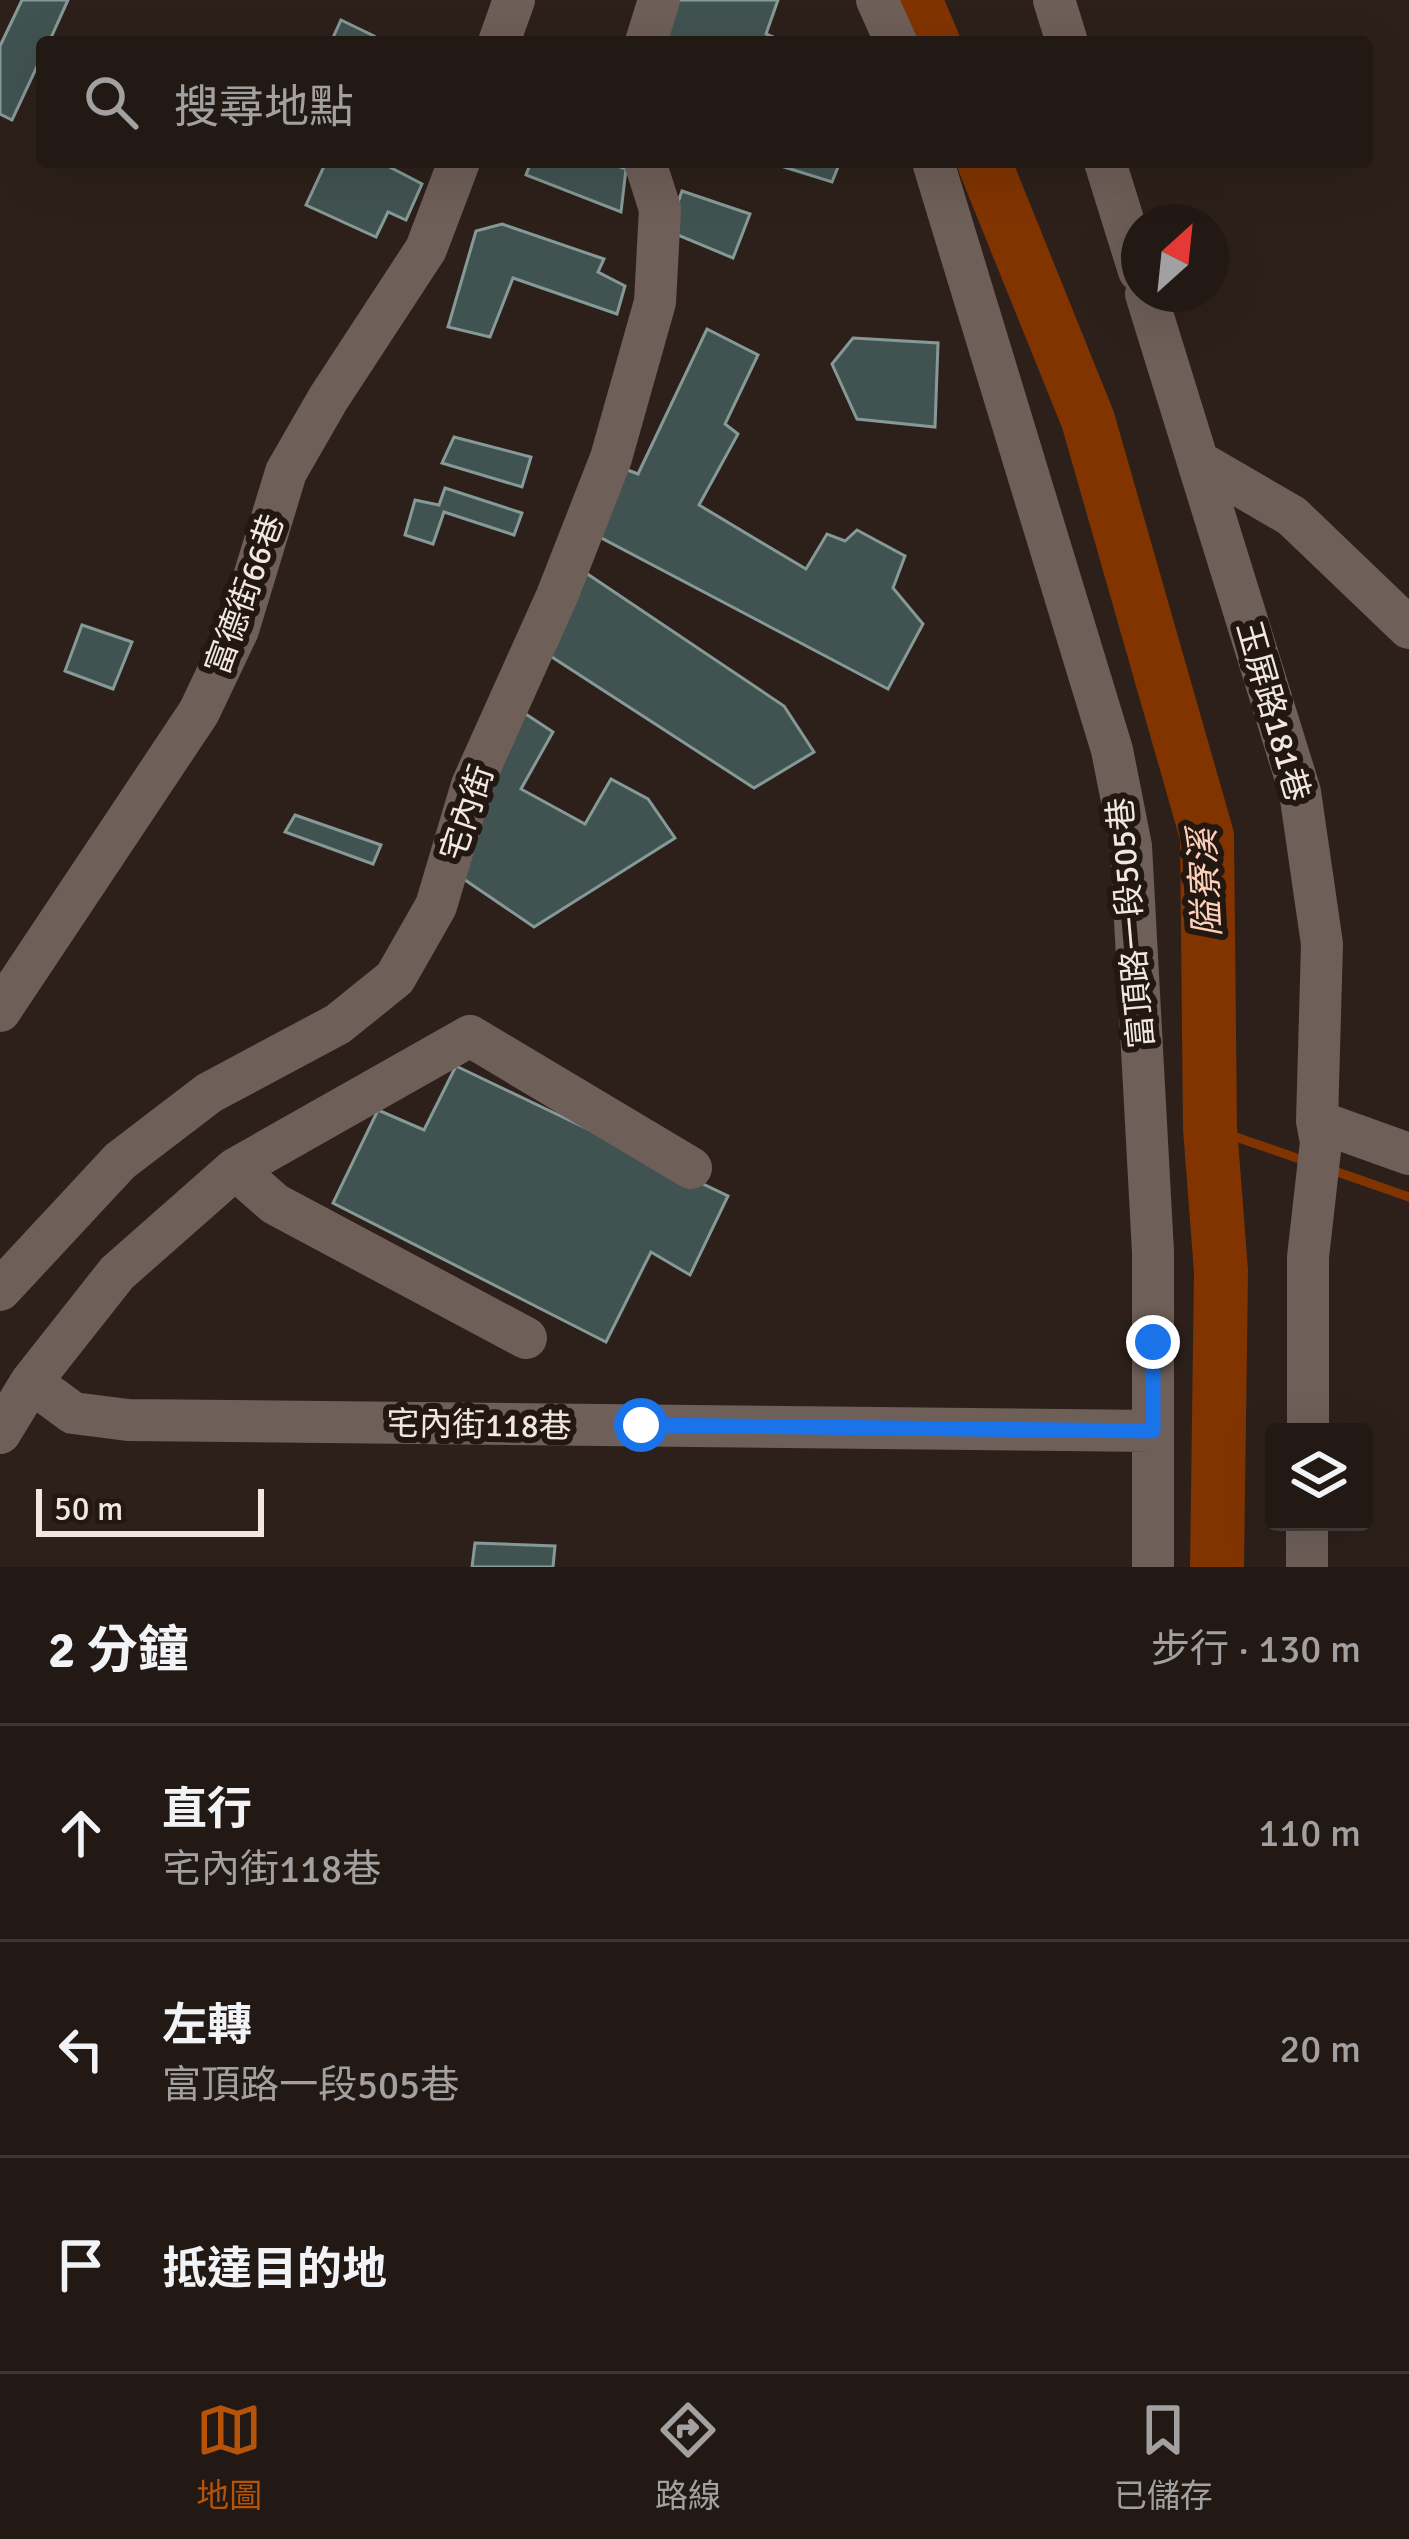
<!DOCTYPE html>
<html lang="zh-TW">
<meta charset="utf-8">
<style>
body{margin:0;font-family:Signika,"Noto Sans TC",sans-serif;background:#2e2522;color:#f1f3f6}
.controls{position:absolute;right:36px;bottom:36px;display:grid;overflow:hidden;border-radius:12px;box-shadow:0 12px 48px #0002}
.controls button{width:108px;height:108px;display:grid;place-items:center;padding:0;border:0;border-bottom:3px solid #3f3734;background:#221814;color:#f1f3f6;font:60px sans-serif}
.compass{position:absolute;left:1121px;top:204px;width:108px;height:108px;border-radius:50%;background:#221814;box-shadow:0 12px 48px #0002;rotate:27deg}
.scale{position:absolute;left:36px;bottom:30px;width:228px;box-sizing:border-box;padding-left:12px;border:6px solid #f0e7e3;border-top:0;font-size:33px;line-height:42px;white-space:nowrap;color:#f0e7e3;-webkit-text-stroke:9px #231711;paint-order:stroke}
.stop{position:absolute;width:36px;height:36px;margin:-27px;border:9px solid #1a73e8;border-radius:50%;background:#fff}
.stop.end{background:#1a73e8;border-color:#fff;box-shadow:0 3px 12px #0008}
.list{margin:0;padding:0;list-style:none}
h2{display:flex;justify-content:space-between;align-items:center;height:156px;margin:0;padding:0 48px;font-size:51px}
h2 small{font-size:39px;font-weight:400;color:#a2a0a0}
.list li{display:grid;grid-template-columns:78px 1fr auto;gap:36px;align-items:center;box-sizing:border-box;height:216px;padding:0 48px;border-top:3px solid #3f3734}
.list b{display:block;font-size:45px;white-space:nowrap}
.list p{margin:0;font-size:39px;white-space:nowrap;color:#a2a0a0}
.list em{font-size:39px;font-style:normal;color:#a2a0a0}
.icon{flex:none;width:66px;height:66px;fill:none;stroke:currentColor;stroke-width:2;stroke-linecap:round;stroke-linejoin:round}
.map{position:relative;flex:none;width:1409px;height:1567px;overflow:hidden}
.search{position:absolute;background:#221814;box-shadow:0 12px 48px #0002;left:36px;right:36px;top:36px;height:132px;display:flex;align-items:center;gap:30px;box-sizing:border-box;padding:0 42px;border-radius:12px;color:#a2a0a0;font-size:45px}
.sheet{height:804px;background:#221814}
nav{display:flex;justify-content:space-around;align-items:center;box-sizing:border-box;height:168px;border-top:3px solid #3f3734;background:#221814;font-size:33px;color:#a2a0a0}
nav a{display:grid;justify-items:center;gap:6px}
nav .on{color:#b45309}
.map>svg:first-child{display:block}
</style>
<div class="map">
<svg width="1409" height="1567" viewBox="0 0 1409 1567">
<rect width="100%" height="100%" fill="#2d201a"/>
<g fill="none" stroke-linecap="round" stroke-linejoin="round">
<path stroke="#813400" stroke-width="9" d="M1210,1128L1308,1162
M1329,1169L1409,1197"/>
<path stroke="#813400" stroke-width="54" d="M915,0L933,42
M984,162L1088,420L1207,836L1210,1128L1221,1271L1217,1567"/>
</g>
<path fill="#415351" stroke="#859997" stroke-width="3" d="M22,0H68L49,42H42V56L12,120L0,114V46Z
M672,0H778L766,34L785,42H655Z
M341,20L374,36L372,42H331Z
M326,162H380L422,184L406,220L388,212L376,237L306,205Z
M531,162H606L626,169L621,212L526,175Z
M768,162H840L832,182Z
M682,191L750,214L733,258L668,231Z
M502,224L604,259L598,272L625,286L617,314L513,278L490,337L448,327L476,231Z
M707,329L758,355L725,424L738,434L699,505L806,569L827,534L845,541L857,530L905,556L893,588L923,624L888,689L592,533L625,469L638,474Z
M853,338L938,343L935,427L857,419L832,364Z
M454,437L531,457L522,487L442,463Z
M445,488L522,513L514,535L444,512L433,544L405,535L415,500L439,505Z
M586,573L784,706L814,752L754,788L538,648Z
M82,625L132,642L113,689L65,671Z
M509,703L553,732L521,789L585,824L611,779L648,799L675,838L534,927L443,865Z
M295,815L381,845L373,864L285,832Z
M456,1066L728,1196L690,1275L651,1252L606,1342L333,1203L378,1110L424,1130Z
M475,1543L555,1546L553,1567H472Z"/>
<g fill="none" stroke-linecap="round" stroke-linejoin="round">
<path stroke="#6e5f58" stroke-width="42" d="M877,0L896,42
M1054,0L1067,42
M499,42L514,0
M646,42L659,0
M933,162L1112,750L1131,846L1153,1252V1567
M1105,162L1139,271
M1146,294L1300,792L1322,944L1317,1121L1321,1142L1308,1257V1432
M1199,462L1292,516L1409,628
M0,1011L199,712L238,630L286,472L328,399L426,249L459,162
M1317,1121L1409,1154
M235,1169L275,1204L526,1338
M0,1290L120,1161L209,1093L338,1024L395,978L436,906L472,785L557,596L611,458L655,302L660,209L645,162
M31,1382L73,1413L128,1420L1153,1431
M0,1433L31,1382L117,1273L235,1169L470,1036L691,1168
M1307,1567V1522"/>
</g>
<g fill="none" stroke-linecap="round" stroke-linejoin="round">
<path stroke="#1a73e8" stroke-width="15" d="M641,1425L1153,1431V1342"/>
</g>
<g text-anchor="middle" stroke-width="12" stroke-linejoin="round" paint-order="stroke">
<g font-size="33" fill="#f0e7e3" stroke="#231711">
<text transform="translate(244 594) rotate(-70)" y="12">富德街66巷</text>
<text transform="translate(1274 711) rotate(74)" y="12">玉屏路181巷</text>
<text transform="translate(466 813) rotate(-71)" y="12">宅內街</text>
<text transform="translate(1130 923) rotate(-95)" y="12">富頂路一段505巷</text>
<text transform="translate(479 1424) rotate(1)" y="12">宅內街118巷</text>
</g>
<g font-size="36" font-style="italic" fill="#fed0ba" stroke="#231711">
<text transform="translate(1204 883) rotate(-93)" y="13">隘寮溪</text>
</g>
</g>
</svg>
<div class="controls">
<button><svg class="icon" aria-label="layers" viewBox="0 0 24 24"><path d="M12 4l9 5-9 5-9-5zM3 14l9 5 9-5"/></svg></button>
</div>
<svg class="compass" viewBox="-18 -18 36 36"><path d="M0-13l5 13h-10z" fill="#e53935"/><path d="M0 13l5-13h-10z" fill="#a2a0a0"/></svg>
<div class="scale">50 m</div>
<div class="stop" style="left:641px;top:1425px"></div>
<div class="stop end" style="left:1153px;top:1342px"></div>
<div class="search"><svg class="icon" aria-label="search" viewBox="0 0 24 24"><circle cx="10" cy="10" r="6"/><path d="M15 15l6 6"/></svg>搜尋地點</div>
</div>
<section class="sheet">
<h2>2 分鐘<small>步行 · 130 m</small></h2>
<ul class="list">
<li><svg class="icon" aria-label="ahead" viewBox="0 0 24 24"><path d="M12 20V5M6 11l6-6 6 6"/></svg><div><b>直行</b><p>宅內街118巷</p></div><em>110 m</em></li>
<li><svg class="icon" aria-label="left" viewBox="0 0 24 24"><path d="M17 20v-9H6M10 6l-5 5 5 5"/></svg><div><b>左轉</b><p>富頂路一段505巷</p></div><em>20 m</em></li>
<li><svg class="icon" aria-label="arrive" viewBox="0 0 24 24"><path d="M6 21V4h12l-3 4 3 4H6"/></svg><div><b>抵達目的地</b></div></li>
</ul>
</section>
<nav>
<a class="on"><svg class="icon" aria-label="map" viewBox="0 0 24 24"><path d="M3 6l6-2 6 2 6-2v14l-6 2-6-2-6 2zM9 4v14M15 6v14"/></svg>地圖</a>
<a><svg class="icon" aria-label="directions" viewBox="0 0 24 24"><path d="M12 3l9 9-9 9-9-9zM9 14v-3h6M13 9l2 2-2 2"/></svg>路線</a>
<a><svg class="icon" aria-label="saved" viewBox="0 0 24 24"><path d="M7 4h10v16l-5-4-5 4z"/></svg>已儲存</a>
</nav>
